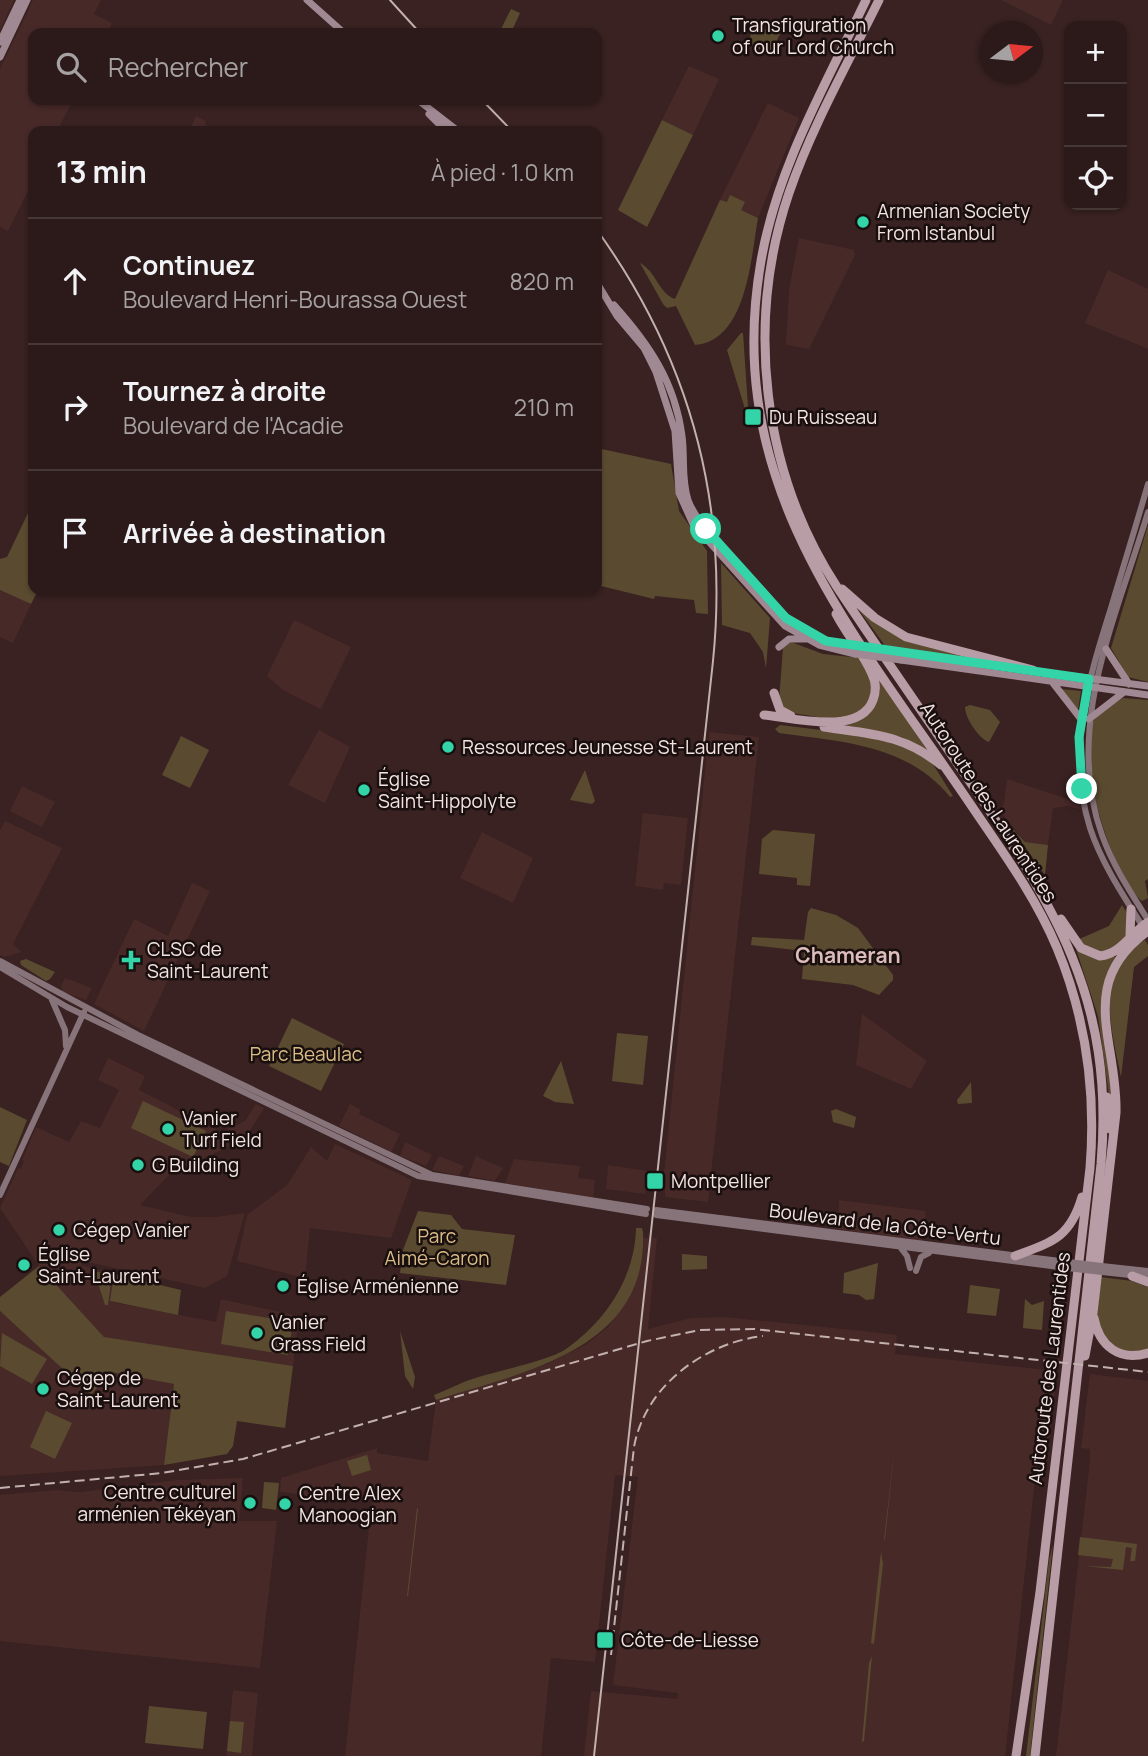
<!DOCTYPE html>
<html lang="fr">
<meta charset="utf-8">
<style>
body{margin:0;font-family:Manrope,sans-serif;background:#332322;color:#f1f3f6}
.controls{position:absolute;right:21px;top:21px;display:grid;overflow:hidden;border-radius:14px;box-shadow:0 2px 5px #0004}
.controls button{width:63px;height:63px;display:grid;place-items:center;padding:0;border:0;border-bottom:2px solid #473838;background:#2b1a19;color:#f1f3f6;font:35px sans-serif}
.compass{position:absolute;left:980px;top:21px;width:63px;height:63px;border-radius:50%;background:#2b1a19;box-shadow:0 2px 5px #0004;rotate:74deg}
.stop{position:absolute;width:21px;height:21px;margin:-16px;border:5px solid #33d4a8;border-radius:50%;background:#fff}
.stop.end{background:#33d4a8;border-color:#fff;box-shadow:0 2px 7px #0008}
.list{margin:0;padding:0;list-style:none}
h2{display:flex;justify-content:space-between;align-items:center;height:91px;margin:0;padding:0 28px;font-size:30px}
h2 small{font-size:23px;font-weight:400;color:#a6a1a2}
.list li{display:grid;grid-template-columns:46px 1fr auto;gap:21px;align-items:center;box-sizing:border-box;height:126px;padding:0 28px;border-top:2px solid #473838}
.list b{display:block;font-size:26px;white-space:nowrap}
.list p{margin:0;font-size:23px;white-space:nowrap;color:#a6a1a2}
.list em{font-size:23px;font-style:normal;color:#a6a1a2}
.icon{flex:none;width:38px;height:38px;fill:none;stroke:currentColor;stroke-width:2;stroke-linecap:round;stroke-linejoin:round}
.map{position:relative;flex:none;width:1148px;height:1756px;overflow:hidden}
.search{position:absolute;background:#2b1a19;box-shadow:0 2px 5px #0004;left:28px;top:28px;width:574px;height:77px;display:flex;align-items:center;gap:18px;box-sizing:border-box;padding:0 24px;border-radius:14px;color:#a6a1a2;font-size:26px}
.panel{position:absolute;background:#2b1a19;box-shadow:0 2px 5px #0004;left:28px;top:126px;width:574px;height:469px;border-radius:14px}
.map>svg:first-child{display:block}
</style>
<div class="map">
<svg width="1148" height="1756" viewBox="0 0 1148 1756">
<rect width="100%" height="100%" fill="#392221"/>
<path fill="#472928" d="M0,0H14L0,30Z
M33,0H101L94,14L112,23L107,33H33V100H73L57,131H33V181L8,231L0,227V69Z
M1001,0H1063L1051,25Z
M689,66L719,79L693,135L662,120Z
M768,103L799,118L758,218L720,200Z
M196,116L206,121L205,125L225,131H189Z
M799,238L854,250L855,255L809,349L786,345L789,290Z
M1108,270L1148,289V349L1085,323Z
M0,590L31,604L13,643L0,637Z
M294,620L351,647L321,709L283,690L267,676Z
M319,730L350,747L325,803L288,785Z
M709,732L759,737L708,1202L665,1197L664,1174Z
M1007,779L1080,803L1082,810L1068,806L1053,808L1048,845L1025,842L999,810L1004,804Z
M22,786L55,802L42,827L10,811Z
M643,813L688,818L681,885L664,883L663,890L635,886Z
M5,821L62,848L13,944L21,952L5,957L0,955V830Z
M482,832L533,858L513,903L460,878Z
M192,883L210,891L144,1031L94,1004L134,919L168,936Z
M65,978L92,988L86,1000L63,992L61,986Z
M862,1014L927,1061L911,1089L856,1065Z
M108,1058L145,1076L139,1090L221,1132L245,1121L256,1104L264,1108L245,1139L170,1174L140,1205L191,1217H215L245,1213L227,1276L205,1288L83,1261L81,1265L114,1274L111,1302L216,1322L221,1299L299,1316L293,1366L104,1337L39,1266L0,1208L18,1168L21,1169L24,1161L22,1160L36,1127L69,1142L81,1121L100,1128L119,1090L98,1080Z
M350,1104L361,1110L359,1114L400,1134L391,1152L339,1126Z
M405,1142L432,1155L426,1166L400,1156Z
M335,1144L412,1180L391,1238L310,1228L305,1278L237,1261L247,1215L287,1185L311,1147L327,1161Z
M439,1156L464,1166L459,1176L432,1170Z
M476,1156L503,1168L495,1181L468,1176Z
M514,1159L580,1166L578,1178L595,1180L593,1198L505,1183Z
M608,1165L648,1171L645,1194L606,1189Z
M839,1200L926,1211L922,1241L838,1229Z
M643,1238H657L648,1329L691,1318L725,1317L863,1331L897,1335L895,1354L1057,1371L1047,1455L1046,1459L1037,1461L1005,1756H584L591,1691L677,1699L678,1693L613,1685L638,1477L615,1475L595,1662L551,1658L541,1756H345L372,1499L332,1495L304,1503L305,1495L280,1492L281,1478L377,1448V1453L428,1461L436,1400L547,1364L587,1344L609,1326L625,1302L640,1267Z
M0,1311L91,1394L110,1372L174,1384L164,1465L0,1476Z
M1090,1374L1148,1381V1756H1056L1090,1461V1449L1081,1448Z
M243,1478L239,1521H277L260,1668L0,1641V1495L56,1490L80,1492L178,1480Z
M233,1690L258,1693L252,1755L256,1756H226Z"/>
<path fill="#5a4b30" d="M511,9L520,13L511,33H499Z
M755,26L780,34L770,54L747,43Z
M662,120L693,135L647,227L618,210Z
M730,195L745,202L741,210L758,218C751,257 747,341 695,345L676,306L667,308L663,304L640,263C657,272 658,293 675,299L720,200L727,202Z
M741,333H743L749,422L727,350Z
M597,448L671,464L679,511L707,551L708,614L696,613L694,600L655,596L654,599L597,585Z
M29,511L33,512V590H38L31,604L0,590V559L7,557Z
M1148,525V682L1128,677L1111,648Z
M721,563L770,618L766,668L763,652L750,633L722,625Z
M859,610L885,627L1003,665L886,647Z
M791,642L823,654L860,658C873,681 876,687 863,711L837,720L792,713L784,709L779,701L783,648Z
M879,678L929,750L928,751L902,737L840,725C874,722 865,701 879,678Z
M1061,689L1081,691L1078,710Z
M1123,698L1148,700V879L1145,881L1148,898L1142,901C1112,877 1076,758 1093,722C1098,712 1114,703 1123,698Z
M970,705L990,710L1000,722L989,742C979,739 965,718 965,707Z
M780,725L879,737L929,758L953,796L950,797C907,744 842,742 779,733L775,729Z
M181,736L209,750L190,788L162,775Z
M585,770L595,801L592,804L570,800Z
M1010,826L1025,842L1048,845L1045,875Z
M773,830L815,834L810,886L797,885V878L759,874L762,839Z
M1122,905L1127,913L1126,937L1108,952H1092L1077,940L1109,926Z
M811,908L836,915L858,928L893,975V980L879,995L853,985L802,979L804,951L751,945L752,937L804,940L808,912Z
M1145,940L1148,945V956L1134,967L1121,1077C1112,1031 1092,968 1145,940Z
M1074,943L1083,952L1116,957C1095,991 1108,1021 1112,1057C1114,1076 1112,1097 1112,1117L1098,1016Z
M26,959L55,972L50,979L46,981L21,965L20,961Z
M292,1018L344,1044L321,1091L269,1066Z
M617,1033L648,1036L643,1085L612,1081Z
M561,1061L574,1104L555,1102L543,1096Z
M971,1082L972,1103L958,1104L957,1100Z
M143,1101L206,1131L193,1157L131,1128Z
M0,1107L27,1120L9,1166L0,1162Z
M836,1109L856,1117L854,1128L833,1122L831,1111Z
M418,1211L451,1215L462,1229L515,1235L506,1285L400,1273L403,1250Z
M636,1228H642L643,1232C648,1351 522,1372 436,1400L434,1395C445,1391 454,1386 464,1382C489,1372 547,1362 566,1349C606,1321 635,1277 636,1228Z
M682,1254L707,1256V1269L682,1270Z
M878,1263L874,1299L866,1300L859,1295L843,1293L844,1273Z
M39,1266L104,1337L293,1366L285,1428L237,1421L233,1446L227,1454L164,1465L174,1384L110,1372L91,1395L0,1311V1297Z
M94,1271L112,1275L108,1305H105Z
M114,1274L181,1290L178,1315L110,1301Z
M1100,1277L1132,1281L1148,1287V1351L1129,1354L1103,1339L1097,1317Z
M970,1285L1000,1289L996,1316L967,1313Z
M1025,1299L1032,1305L1044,1301L1042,1330L1023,1328Z
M226,1311L293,1322L288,1355L221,1344Z
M400,1331L415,1377L413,1389L405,1376Z
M2,1333L47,1359L32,1384L0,1366Z
M46,1411L72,1423L55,1459L30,1447Z
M895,1445L885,1539L884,1540Z
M367,1455L371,1470L352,1476L347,1461Z
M264,1482L279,1483L276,1510L262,1508Z
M417,1508L418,1509L408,1596H407Z
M1080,1537L1137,1544L1135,1561H1130L1132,1548L1126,1547L1123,1570L1084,1566L1111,1567L1113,1559L1078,1555Z
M1053,1544L1030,1756H1026L1049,1560Z
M881,1552L883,1564L874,1644L871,1643Z
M872,1656L864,1741L862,1742L869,1663Z
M149,1706L207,1712L203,1749L145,1743Z
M230,1721L244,1722L241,1753L227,1751Z"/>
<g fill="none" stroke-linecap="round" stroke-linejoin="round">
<path stroke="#87747b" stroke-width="6" d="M1148,512C1117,616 1063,727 1102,835C1113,866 1131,893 1148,920
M1143,927C1123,895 1102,864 1090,828C1066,751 1088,681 1111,608C1123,567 1136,526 1148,484
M0,961L138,1035L432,1175L647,1209
M0,967L67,1007L418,1176L646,1214
M52,1000L65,1030L66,1046
M0,1195L84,1012
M656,1210L1068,1262
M656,1215L1067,1268
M900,1247L907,1256L910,1268
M1102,1266L1148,1271
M916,1271L921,1257L929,1253
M1102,1272L1148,1277"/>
<path stroke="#a08992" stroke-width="7" d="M307,0L344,33
M0,42L20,0
M0,57L27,0
M418,100L458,131
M429,114L446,131
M597,283L617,316L644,348L656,372L675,431L679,493L693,524L785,626L819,645L855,654
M614,305C649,344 675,382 682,436C685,457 681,479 688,500C697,527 775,612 800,628C815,638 832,644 850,647
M779,647L789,639H807
M1106,649L1129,684
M896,653L1148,686
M901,660L1148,695
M1053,683L1081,719
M1089,719L1124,692"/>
<path stroke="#b89ca6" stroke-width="9" d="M866,0C826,84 777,168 761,261C721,490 857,635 975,811C1005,855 1036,898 1057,948C1086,1018 1096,1093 1090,1168L1040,1592L1016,1756
M879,0C848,63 812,126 789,193C745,323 762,472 837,587C879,650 923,713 966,776C1055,907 1115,999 1101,1164L1035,1756
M842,589L875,618L906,637L1033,670
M774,693L780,710L791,716
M764,715C793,718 860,736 873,700C876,692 876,682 872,674C863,653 847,635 836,614
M824,727C871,734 903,734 941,765
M1061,919L1081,948L1100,956C1121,954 1131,933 1148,922
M1130,935L1131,909
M1107,1097L1110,1129
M1015,1256C1052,1242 1070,1238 1082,1197
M1132,1276L1148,1282
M1094,1318C1099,1346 1120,1362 1148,1353
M1085,1356L1093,1313L1116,1113C1118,1041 1075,984 1148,931"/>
<path stroke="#c2b1af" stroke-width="2" d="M390,0L420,33
M482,100L512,131
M594,1756L713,661C729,503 690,359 597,230"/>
<path stroke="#c2b1af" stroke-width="2" stroke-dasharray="10 5" stroke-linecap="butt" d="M0,1488L162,1473L243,1459L647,1341L700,1330L754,1329L1148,1372
M611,1655L634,1447C645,1386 704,1343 763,1336"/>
<path stroke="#87747b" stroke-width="6" d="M1068,1262L1102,1266
M1067,1268L1102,1272"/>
<path stroke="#a08992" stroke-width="7" d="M850,647L896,653
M855,654L901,660"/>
</g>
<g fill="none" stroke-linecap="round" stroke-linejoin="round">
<path stroke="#33d4a8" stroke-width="9" d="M706,529L786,618L826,641L1089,679L1079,737L1082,789"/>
</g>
<g fill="#33d4a8" stroke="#190f0e" stroke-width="2.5">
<circle cx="718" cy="36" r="7"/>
<circle cx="863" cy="222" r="7"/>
<rect x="744" y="408" width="18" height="18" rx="3.5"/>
<circle cx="448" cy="747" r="7"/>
<circle cx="364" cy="790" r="7"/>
<path d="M127.5 949.5h7v7h7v7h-7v7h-7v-7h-7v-7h7z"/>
<circle cx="168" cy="1129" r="7"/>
<circle cx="138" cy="1165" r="7"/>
<rect x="646" y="1172" width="18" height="18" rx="3.5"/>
<circle cx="59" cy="1230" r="7"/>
<circle cx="24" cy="1265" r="7"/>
<circle cx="283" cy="1286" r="7"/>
<circle cx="257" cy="1333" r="7"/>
<circle cx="43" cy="1389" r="7"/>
<circle cx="250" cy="1503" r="7"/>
<circle cx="285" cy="1504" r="7"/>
<rect x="596" y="1631" width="18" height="18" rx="3.5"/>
</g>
<g text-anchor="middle" stroke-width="5" stroke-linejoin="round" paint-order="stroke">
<g font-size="19" fill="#f3e3e1" stroke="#190f0e" text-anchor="start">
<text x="732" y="32">Transfiguration<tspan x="732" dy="22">of our Lord Church</tspan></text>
<text x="877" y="218">Armenian Society<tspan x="877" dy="22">From Istanbul</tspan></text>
<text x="769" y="424">Du Ruisseau</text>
<text x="462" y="754">Ressources Jeunesse St-Laurent</text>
<text x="378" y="786">Église<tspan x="378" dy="22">Saint-Hippolyte</tspan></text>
<text x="147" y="956">CLSC de<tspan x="147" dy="22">Saint-Laurent</tspan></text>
<text x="182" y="1125">Vanier<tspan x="182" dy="22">Turf Field</tspan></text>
<text x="152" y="1172">G Building</text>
<text x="671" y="1188">Montpellier</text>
<text x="73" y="1237">Cégep Vanier</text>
<text x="38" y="1261">Église<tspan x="38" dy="22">Saint-Laurent</tspan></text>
<text x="297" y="1293">Église Arménienne</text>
<text x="271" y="1329">Vanier<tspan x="271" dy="22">Grass Field</tspan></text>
<text x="57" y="1385">Cégep de<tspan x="57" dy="22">Saint-Laurent</tspan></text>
<text x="236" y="1499" text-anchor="end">Centre culturel<tspan x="236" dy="22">arménien Tékéyan</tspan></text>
<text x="299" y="1500">Centre Alex<tspan x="299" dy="22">Manoogian</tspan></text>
<text x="621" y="1647">Côte-de-Liesse</text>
</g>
<g font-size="19" fill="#f3e3e1" stroke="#190f0e">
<text transform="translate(989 802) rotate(57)" y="7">Autoroute des Laurentides</text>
<text transform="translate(885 1224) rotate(7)" y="7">Boulevard de la Côte-Vertu</text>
<text transform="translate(1049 1368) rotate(-83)" y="7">Autoroute des Laurentides</text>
</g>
<g font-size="19" fill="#dabc87" stroke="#190f0e">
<text x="306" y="1061">Parc Beaulac</text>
<text x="437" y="1243">Parc<tspan x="437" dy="22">Aimé-Caron</tspan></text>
</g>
<g font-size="21" font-weight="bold" fill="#ddbdbb" stroke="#190f0e">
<text x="848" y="963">Chameran</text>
</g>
</g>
</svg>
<div class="controls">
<button>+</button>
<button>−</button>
<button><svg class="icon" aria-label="locate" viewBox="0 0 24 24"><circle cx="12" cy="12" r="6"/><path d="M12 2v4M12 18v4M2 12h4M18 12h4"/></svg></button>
</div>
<svg class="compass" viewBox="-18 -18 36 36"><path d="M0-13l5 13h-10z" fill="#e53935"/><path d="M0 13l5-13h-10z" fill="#a6a1a2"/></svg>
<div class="stop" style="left:706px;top:529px"></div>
<div class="stop end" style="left:1082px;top:789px"></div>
<div class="search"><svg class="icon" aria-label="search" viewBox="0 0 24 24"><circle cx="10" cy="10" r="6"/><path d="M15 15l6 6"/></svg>Rechercher</div>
<section class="panel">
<h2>13 min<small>À pied · 1.0 km</small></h2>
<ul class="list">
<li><svg class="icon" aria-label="ahead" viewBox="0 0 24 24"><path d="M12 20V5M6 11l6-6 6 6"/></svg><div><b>Continuez</b><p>Boulevard Henri-Bourassa Ouest</p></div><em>820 m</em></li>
<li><svg class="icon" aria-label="right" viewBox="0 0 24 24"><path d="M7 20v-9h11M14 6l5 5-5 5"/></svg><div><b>Tournez à droite</b><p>Boulevard de l'Acadie</p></div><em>210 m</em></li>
<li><svg class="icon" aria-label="arrive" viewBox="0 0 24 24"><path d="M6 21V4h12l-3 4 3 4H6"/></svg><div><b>Arrivée à destination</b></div></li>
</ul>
</section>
</div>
